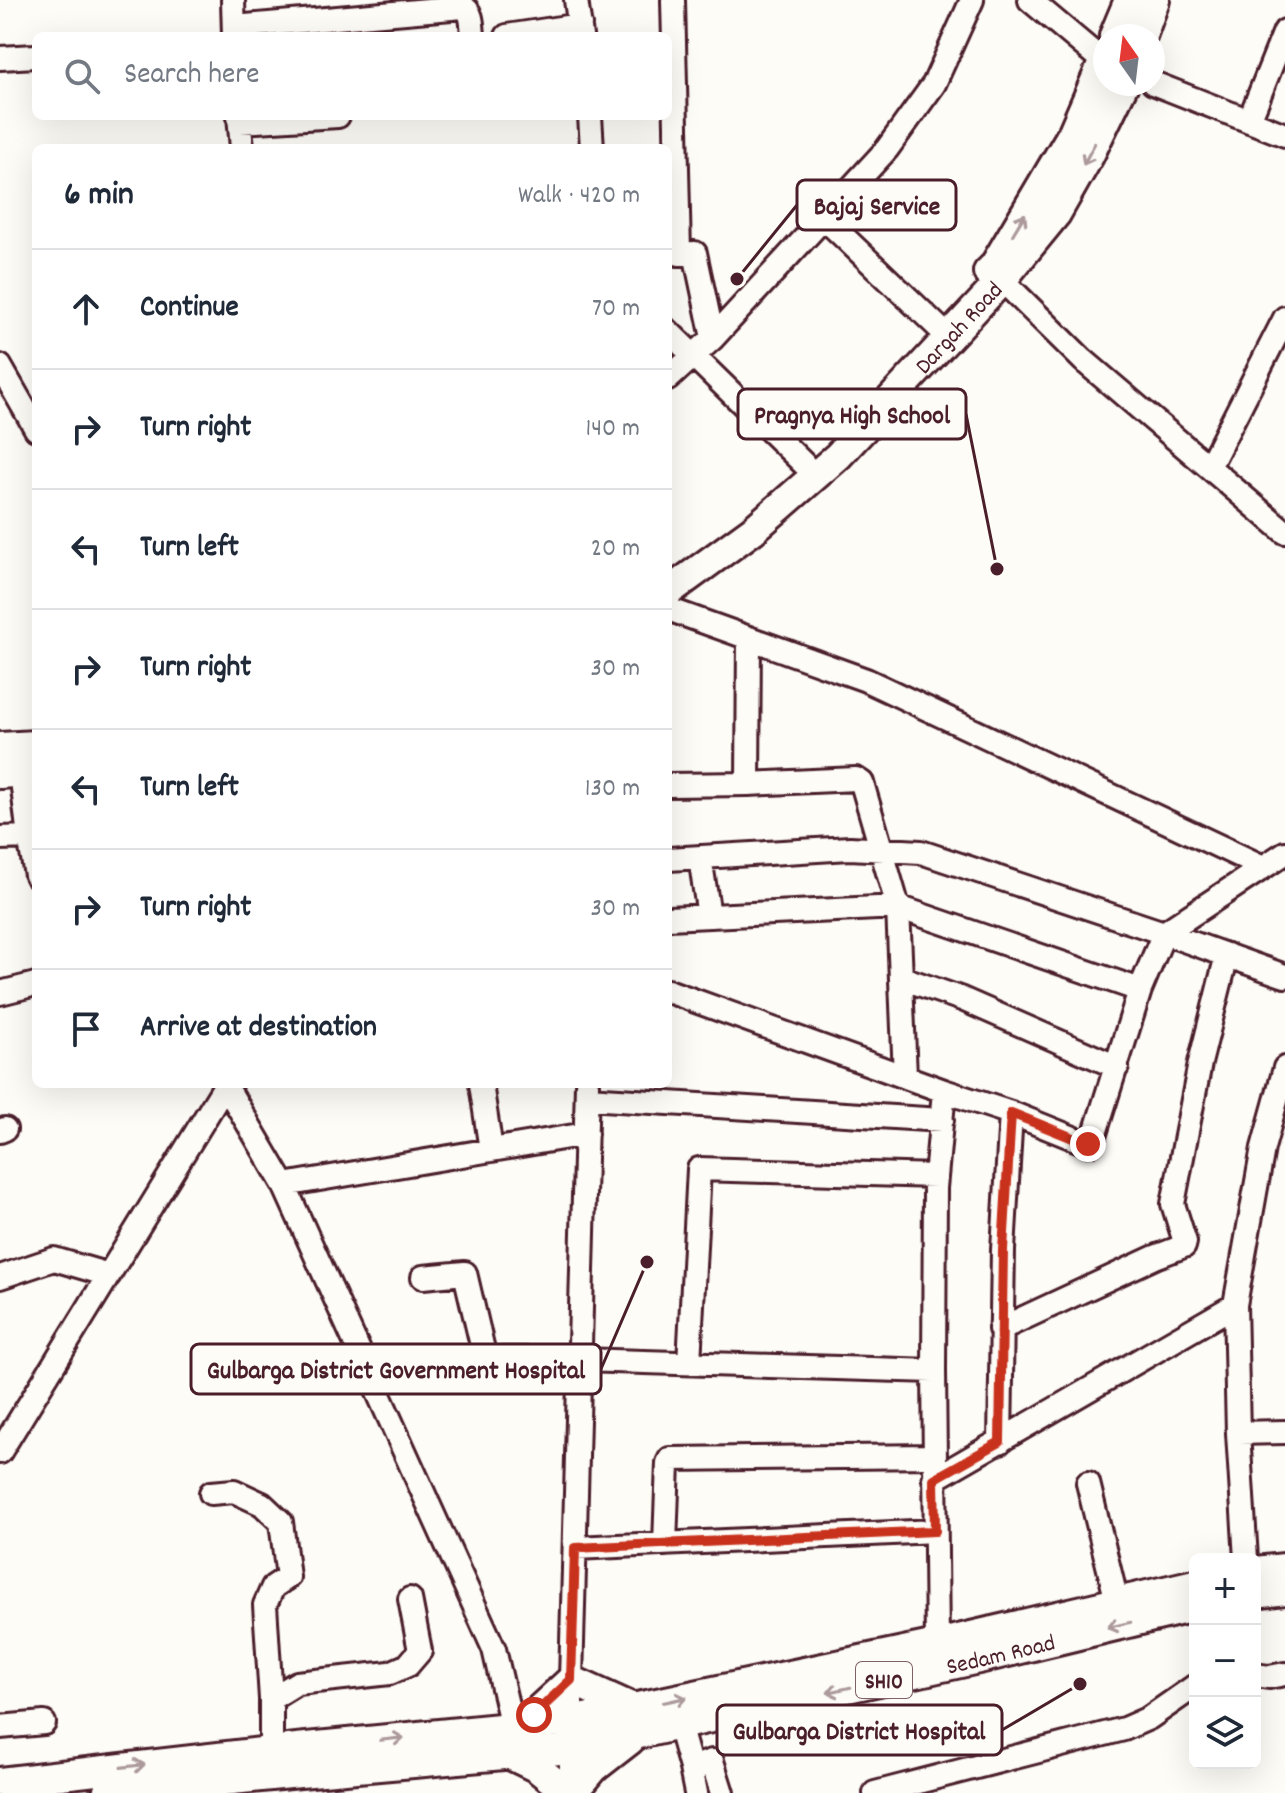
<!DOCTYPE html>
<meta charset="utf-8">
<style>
body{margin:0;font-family:Dekko,sans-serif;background:#f6f6f7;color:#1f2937}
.controls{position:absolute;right:24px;bottom:24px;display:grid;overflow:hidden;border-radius:12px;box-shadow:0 8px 32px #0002}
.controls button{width:72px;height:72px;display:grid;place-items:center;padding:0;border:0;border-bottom:2px solid #e0e1e3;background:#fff;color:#1f2937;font:40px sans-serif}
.compass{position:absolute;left:1093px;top:24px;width:72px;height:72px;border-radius:50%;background:#fff;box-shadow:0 8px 32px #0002;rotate:346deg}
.stop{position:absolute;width:24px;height:24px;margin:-18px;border:6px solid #c8321e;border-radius:50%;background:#fff}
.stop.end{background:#c8321e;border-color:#fff;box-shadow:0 2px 8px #0008}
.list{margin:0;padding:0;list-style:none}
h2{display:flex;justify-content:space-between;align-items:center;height:104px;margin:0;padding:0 32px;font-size:34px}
h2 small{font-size:26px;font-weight:400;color:#747a83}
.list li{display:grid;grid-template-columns:52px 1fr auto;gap:24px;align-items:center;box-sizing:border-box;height:120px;padding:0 32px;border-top:2px solid #e0e1e3}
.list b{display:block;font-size:30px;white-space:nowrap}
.list em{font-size:26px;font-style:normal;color:#747a83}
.icon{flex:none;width:44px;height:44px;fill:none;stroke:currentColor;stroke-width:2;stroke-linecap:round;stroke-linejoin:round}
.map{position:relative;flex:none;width:1285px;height:1793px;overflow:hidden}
.search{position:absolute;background:#fff;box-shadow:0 8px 32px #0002;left:32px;top:32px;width:640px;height:88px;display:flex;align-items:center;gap:20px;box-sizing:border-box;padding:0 28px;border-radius:12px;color:#747a83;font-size:30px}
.panel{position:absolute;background:#fff;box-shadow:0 8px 32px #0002;left:32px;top:144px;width:640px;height:944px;border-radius:12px}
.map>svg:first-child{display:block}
</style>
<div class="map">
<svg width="1285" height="1793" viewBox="0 0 1285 1793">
<rect width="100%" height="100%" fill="#fdfcf7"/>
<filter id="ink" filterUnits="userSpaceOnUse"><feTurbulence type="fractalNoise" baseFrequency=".0125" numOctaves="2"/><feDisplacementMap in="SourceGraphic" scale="16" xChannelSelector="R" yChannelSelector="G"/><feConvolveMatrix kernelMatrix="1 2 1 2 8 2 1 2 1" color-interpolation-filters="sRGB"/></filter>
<g filter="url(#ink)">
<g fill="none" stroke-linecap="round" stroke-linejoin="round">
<g stroke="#4a1f2b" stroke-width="28">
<path id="minor" d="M233,0L234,36
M576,0L581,36
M673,0L679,254L695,253L713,338
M1030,0L1105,63
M234,27L463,7C473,11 472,27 473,36
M507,36L580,25
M0,58L36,56
M1153,83L1285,135
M239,116L242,148
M590,116L592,148
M1249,121L1285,31
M240,122L338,116
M824,218L939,328
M1002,280L1083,360L1285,532
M668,331L804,464
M0,366L36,429
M668,379L713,338L887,149L934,84L972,0
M1209,467L1285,318
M668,609L866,680L1263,867
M21,772L29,837L36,836
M748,784L856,779L862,783L898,907L905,1077
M668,785L748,784L749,638
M0,838L29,837L36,875
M700,857L709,916
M668,859L850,848L921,852L1164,933L1285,976
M668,918L898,907L1140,990
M902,978L962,999L1117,1067
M668,991L944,1091L935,1188L934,1371L937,1644
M0,993L36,984
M481,1084L491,1150
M226,1086L284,1185L494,1649L512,1727
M944,1091L1011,1113L1088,1144L1092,1143L1140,990L1164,933L1285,853
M587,1098L942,1120
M0,1131L5,1129
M284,1185L586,1134
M0,1277L54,1259L109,1275
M423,1277L465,1273L484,1354L489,1359L580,1360L934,1371
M1000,1329L1155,1257L1184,1246L1185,1242L1173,1204L1200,1063L1227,955
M689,1363L699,1169L936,1176
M1238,1433L1285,1432
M1000,1442L1003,1250L1011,1113
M0,1452L226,1084
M934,1479L1235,1305
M1088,1483L1117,1602
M211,1493L234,1491L262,1504L281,1522L288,1577L273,1587L265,1605L271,1699V1751
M665,1544L668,1463L670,1459L934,1456
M575,1548L935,1531
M1246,1559L1238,1433L1235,1305L1263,1148L1285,1068
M1255,1675L1269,1677L1285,1674
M271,1699L297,1683L390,1673L408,1665L420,1651L410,1599
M679,1725L691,1768L712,1761L722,1793
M0,1727L44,1723
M691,1768L696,1793
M571,1793V1680L587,1084
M875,1793L1124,1729L1149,1718L1195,1686"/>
</g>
<g stroke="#4a1f2b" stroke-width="34">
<g id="major">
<path d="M1114,36L1129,0"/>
<path d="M1142,36L1155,0"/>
<path d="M988,272L994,266L1072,134L1105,58"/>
<path id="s1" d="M668,592L753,530L838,456L1002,280L1056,214L1089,156L1124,84"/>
<path d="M0,747L36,745"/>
<path d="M0,774L36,771"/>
<path d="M1255,1571L1285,1568"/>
<path d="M1255,1594L1285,1590"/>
<path d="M521,1726L571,1680L633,1708"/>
<path d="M510,1755L537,1768L568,1793"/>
<path d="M0,1782L297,1748L571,1721L937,1644L1195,1584"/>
<path id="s2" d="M107,1793L300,1773L571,1749L983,1658L1195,1607"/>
<path d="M573,1793L594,1768L630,1740"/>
</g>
</g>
<use href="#minor" stroke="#fdfcf7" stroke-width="22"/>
<use href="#major" stroke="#fdfcf7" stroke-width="28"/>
</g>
<defs><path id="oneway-shaft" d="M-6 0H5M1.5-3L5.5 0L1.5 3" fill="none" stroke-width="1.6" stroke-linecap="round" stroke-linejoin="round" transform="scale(2)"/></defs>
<g stroke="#ac999b">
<use href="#oneway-shaft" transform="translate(1089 154) rotate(118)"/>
<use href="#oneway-shaft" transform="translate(1019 224) rotate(-59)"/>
<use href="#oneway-shaft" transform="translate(1119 1625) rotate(167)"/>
<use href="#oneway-shaft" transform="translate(839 1690) rotate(167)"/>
<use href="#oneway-shaft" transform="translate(675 1700) rotate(-12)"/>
<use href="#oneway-shaft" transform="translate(392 1739) rotate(-6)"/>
<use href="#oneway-shaft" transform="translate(133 1766) rotate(-7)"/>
</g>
</g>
<g fill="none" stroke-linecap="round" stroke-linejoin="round" filter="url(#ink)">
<path stroke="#c8321e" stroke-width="10" d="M534,1715L571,1680L575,1548L935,1531L934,1479L1000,1442L1003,1250L1011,1113L1088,1144"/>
</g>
<g text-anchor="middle" stroke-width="6" stroke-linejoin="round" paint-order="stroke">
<rect fill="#fdfcf7" stroke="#806168" stroke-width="2" x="856" y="1662" width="56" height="36" rx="6"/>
<g font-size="22" font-weight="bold" fill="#4a1f2b">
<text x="884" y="1688">SH10</text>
</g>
<g font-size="24" fill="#4a1f2b" stroke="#fdfcf7">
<text dy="8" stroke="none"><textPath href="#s1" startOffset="394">Dargah Road</textPath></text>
<text dy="8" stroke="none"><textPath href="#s2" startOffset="906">Sedam Road</textPath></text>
</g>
</g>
<path fill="none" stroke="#4a1f2b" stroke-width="3" d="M737 279L797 205M997 569L966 414M647 1262L601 1369M1080 1684L1002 1730"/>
<g fill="#4a1f2b" stroke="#fdfcf7" stroke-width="3">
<circle cx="737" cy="279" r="8"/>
<circle cx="997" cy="569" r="8"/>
<circle cx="647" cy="1262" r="8"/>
<circle cx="1080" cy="1684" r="8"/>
</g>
<g fill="#fdfcf7" stroke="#4a1f2b" stroke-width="3">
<rect x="797" y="180" width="159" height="50" rx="8"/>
<rect x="738" y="389" width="228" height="50" rx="8"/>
<rect x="191" y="1344" width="410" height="50" rx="8"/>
<rect x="717" y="1705" width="285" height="50" rx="8"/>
</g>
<g font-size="26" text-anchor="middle" font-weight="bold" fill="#4a1f2b">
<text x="877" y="214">Bajaj Service</text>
<text x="852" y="423">Pragnya High School</text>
<text x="396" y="1378">Gulbarga District Government Hospital</text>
<text x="859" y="1739">Gulbarga District Hospital</text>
</g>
</svg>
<div class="controls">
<button>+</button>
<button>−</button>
<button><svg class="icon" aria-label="layers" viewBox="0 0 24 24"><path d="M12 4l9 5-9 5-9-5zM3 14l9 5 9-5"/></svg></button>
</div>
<svg class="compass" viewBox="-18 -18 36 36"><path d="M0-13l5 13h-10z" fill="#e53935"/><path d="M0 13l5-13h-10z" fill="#747a83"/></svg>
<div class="stop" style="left:534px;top:1715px"></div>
<div class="stop end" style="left:1088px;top:1144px"></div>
<div class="search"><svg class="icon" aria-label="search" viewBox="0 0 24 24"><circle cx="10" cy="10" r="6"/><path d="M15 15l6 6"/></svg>Search here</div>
<section class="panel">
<h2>6 min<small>Walk · 420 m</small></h2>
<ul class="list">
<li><svg class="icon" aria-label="ahead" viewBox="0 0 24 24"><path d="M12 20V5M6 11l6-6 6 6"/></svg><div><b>Continue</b></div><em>70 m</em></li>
<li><svg class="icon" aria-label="right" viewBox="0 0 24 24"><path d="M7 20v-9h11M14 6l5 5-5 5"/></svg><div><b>Turn right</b></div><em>140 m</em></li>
<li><svg class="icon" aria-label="left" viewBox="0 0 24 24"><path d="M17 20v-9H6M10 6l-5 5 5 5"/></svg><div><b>Turn left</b></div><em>20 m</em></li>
<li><svg class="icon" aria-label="right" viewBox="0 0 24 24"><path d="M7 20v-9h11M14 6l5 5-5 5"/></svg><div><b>Turn right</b></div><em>30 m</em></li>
<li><svg class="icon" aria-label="left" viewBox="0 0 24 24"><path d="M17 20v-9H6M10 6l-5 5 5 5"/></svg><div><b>Turn left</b></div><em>130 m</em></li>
<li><svg class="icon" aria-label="right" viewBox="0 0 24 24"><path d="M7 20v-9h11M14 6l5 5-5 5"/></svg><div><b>Turn right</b></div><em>30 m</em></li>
<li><svg class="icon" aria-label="arrive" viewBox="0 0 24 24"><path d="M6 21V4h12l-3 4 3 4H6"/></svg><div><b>Arrive at destination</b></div></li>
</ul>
</section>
</div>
